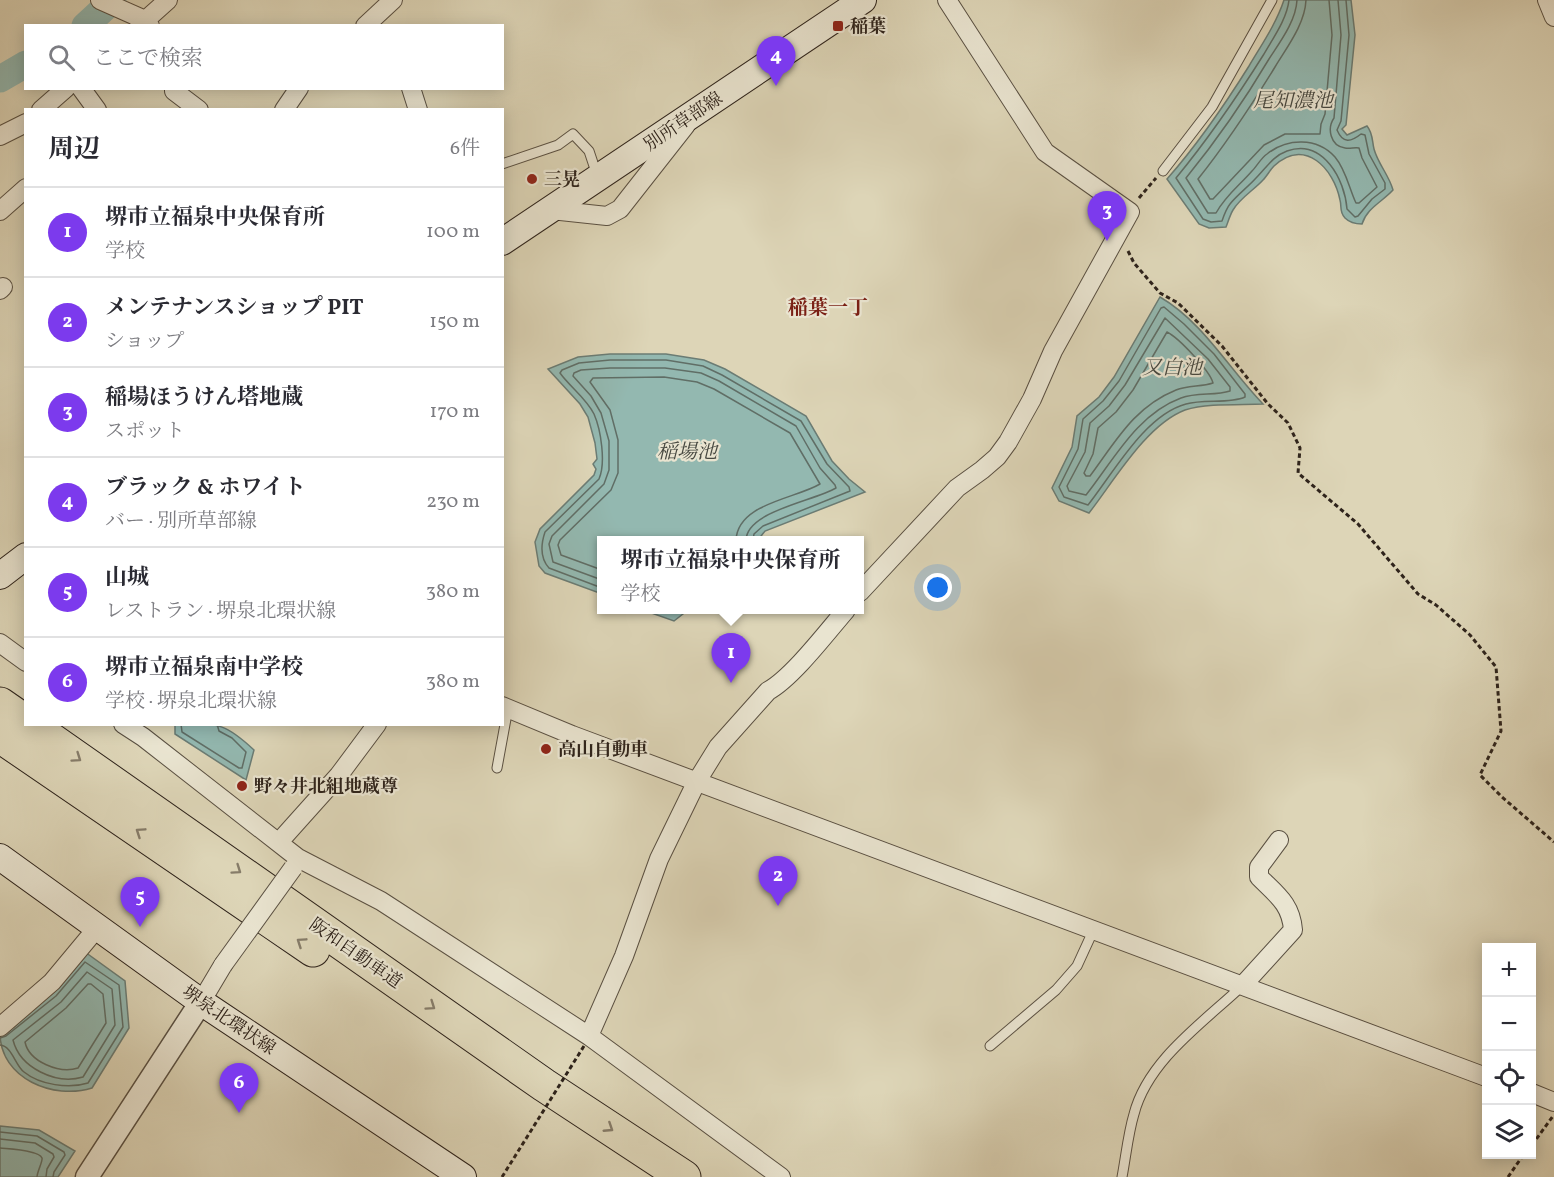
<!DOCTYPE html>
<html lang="ja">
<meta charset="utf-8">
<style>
body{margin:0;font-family:Vollkorn,"Noto Serif JP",serif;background:#f7f7f7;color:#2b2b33}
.controls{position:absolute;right:18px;bottom:18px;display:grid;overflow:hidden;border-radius:0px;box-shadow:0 3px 15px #0003}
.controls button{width:54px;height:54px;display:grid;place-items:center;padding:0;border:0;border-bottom:2px solid #e1e1e2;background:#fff;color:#2b2b33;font:30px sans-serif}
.you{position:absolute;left:938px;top:588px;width:21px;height:21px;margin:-15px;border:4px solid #fff;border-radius:50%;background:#1a73e8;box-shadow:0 0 0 9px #1a73e833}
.badge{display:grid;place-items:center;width:39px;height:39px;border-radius:50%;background:#7c3aed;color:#fff;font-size:20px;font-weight:700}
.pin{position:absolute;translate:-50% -50px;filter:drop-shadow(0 2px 3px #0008)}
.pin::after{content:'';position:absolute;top:32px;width:21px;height:18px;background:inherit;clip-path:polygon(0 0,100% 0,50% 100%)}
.popup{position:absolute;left:597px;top:536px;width:267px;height:78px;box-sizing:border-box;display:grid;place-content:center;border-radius:0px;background:#fff;filter:drop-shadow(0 2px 4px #0005);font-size:20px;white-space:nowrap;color:#7c7c81}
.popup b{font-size:22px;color:#2b2b33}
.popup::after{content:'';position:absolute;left:50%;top:100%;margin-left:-12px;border:12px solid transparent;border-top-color:#fff}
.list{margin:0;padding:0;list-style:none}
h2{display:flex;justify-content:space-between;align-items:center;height:78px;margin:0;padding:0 24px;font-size:26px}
h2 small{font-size:20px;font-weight:400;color:#7c7c81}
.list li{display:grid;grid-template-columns:39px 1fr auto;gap:18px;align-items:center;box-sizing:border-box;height:90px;padding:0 24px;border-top:2px solid #e1e1e2}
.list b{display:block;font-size:22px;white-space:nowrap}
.list p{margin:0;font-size:20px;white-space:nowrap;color:#7c7c81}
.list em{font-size:20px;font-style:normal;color:#7c7c81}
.icon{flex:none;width:33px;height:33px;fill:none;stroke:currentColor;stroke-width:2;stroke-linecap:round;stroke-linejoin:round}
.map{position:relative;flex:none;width:1554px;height:1177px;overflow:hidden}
.search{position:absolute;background:#fff;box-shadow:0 3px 15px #0003;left:24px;top:24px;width:480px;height:66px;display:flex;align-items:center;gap:15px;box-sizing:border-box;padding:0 21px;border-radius:0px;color:#7c7c81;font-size:22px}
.panel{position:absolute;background:#fff;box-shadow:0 3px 15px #0003;left:24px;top:108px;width:480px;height:618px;border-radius:0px}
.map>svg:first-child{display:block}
</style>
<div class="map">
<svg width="1554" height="1177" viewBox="0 0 1554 1177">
<rect width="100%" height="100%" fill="#ddd5b7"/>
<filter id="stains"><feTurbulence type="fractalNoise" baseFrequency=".00333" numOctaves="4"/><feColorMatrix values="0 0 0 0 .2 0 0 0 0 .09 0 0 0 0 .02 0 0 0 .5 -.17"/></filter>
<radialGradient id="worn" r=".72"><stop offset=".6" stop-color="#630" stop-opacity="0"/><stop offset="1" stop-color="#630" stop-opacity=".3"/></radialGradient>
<path fill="#93b8b0" stroke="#6b7c74" stroke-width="1.5" d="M1284,0H1351L1355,35L1346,125L1342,129L1347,135L1367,126C1373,133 1372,141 1374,149C1378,164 1389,175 1393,190C1382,202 1367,208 1362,224C1356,224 1349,222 1345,218C1339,212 1342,207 1340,200C1334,169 1305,137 1274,166C1270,170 1267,176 1263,180C1254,190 1240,198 1233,210C1230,215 1228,222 1226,227L1209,228L1199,224L1167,179C1198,144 1224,106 1249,66C1262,44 1276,24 1284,0Z
M1160,297C1203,322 1229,369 1263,404C1240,405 1207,403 1185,410C1146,425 1114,481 1089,513L1059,501L1052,488L1072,447L1077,416L1099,397L1114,377Z
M610,354H666L704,360L725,369L806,416L832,461L849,479L865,492L765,531L758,540H602V594L545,573L539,566L535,542L540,529L594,475L596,469L593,464L597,459L595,443L588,417L580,404L548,369L578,357Z
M643,610H688L674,621Z
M175,725C216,724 222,720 254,750L246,780L175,734Z
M85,952L125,981L129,1028L92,1088C54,1100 0,1079 0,1033Z
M0,1126L39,1130L75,1151L58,1177H0Z"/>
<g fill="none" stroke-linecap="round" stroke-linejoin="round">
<path stroke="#606e66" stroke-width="1.5" d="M1289,0C1287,19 1273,38 1264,54C1237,97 1209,138 1176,178L1203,219L1211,222L1222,221C1224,215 1226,209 1230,204C1237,195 1248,187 1256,178C1266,168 1273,156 1287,151C1323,138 1345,180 1347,209L1355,217L1358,216L1372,199L1385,189V183L1369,154L1365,135L1361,134C1351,142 1343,144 1337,130L1341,121L1349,35L1346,0
M1297,0C1296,21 1280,42 1269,59C1244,101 1217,140 1186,178L1208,213H1216C1226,195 1239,186 1252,171C1257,166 1261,158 1267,154C1287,138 1317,137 1335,157C1346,170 1349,188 1356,203H1359L1377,187L1362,158L1359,148C1355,147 1350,149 1345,148C1330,146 1327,128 1334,118L1341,35L1338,0
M1306,0C1305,24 1287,47 1275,67C1251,106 1226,144 1198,179L1210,199H1213L1264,145L1285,134H1320L1321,124L1325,114L1332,35L1329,0
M1164,307L1184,324L1214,354L1245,394V397C1230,404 1204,399 1186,404C1145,415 1114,472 1088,505L1064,497L1059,487L1078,449L1083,419L1103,401L1119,381L1161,308Z
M1165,318L1208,359L1230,387V391C1215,396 1197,392 1181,398C1137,414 1113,461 1086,495L1069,491L1067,486L1085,452L1090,423L1109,406L1125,385Z
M1167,332C1179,338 1210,371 1213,383C1201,387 1188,385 1176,390C1134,407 1116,441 1090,476H1086L1084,473L1093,454L1098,428L1116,412L1133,390Z
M602,570L561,555L558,545L560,540L611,490L618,473V440L610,410L590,382L593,378L664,377L697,382L714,389L790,433L820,484C795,499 738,503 736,540
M602,580L553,562L549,544L552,536L604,484L609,470V441L601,413L591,396L573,376L574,373L581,370L610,368H665L701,373L719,381L796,426L820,468L835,485L836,488C814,501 747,511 746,540
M602,588L549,568C540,558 541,544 545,532L599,479C606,463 601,430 594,414C586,398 570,387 560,373L562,370L579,363L610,360H666L703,366L722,375L801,421L827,464L849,487L850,491L763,526L754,534L753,540
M181,724L182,732L239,768H242L246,752L232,738L219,731L217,724
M87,972L112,989L115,1025L83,1077C56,1085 20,1068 13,1040L61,1002Z
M88,984H91L103,994L106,1023L78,1068C60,1074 29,1062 25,1042L66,1008Z
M0,1038L6,1036L56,996L85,962L119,985L123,1027L88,1083C69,1089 40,1085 24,1072C15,1065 12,1046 0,1045
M0,1132L37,1136L64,1152L65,1155L54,1172L53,1177
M0,1139L35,1143L53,1154L54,1157L47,1169L46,1177
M0,1148C8,1149 39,1150 42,1158C43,1161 37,1172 37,1177"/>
<path stroke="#93b8b0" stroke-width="27" d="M85,26L113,0
M0,79L26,64"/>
<g stroke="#5a5042" stroke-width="11">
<path id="service" d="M502,164L558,145L573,134L589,151L597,175
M1163,171L1212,107L1272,0
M497,768L508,708
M990,1046L1056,990L1077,966L1094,929
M1122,1177C1126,1156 1128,1134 1134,1114C1148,1060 1204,1022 1242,986"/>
</g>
<g stroke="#5a5042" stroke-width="20">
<path id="minor" d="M100,0L145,20L150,26
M1547,0L1554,17
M139,26L168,0
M365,26L393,0
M81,88L97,110
M174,88V91L199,110
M411,88L418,110
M41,110L66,88
M284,110L299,88
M0,136L26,123
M551,210L607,216L620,209L686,125
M0,211L26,188
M0,290L3,287
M860,592L957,488L982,470L997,457L1008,442L1032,399L1053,351L1130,212L1045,152L947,0
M0,643L26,662
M502,706L572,735L1486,1077
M123,724L143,737L298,858L381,901L589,1036L781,1177
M279,842L339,775L377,724
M1243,985L1293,930C1291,904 1277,895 1259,877V867L1279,840
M201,1002L223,965
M0,1027L52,982L97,928
M589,1036L624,956L659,859L697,781L718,747L768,691C792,678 827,632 846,610
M1532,1093L1554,1102"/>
</g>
<g stroke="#5a5042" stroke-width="25">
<path id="tertiary" d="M87,1177L201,1002"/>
</g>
<g stroke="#2e231b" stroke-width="28">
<path id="secondary" d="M502,242L863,0
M0,576L26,556
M0,857L201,1002L463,1177"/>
</g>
<g stroke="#2e231b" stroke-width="35">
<path id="motorway" d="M0,704L26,722
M29,724L544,1085L684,1177
M0,736L313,950"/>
</g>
<path stroke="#2e231b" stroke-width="3" stroke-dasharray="4.5 3" stroke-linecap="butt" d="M1139,198L1156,178
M1128,251L1134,263L1160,293L1178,303L1222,346L1268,404L1288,423L1300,448L1298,473L1358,524L1418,594L1436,605L1470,635L1496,667L1501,731L1480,775L1502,797L1554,842
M1532,1145L1553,1116
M1508,1177L1524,1154"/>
<use href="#service" stroke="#e9e4d0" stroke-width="9"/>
<use href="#minor" stroke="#e9e4d0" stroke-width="18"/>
<use href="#tertiary" stroke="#e9e4d0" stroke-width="22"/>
<use href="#secondary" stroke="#e9e4d0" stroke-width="26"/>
<use href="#motorway" stroke="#ddd5b7" stroke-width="33"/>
<g stroke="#5a5042" stroke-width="20" stroke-linecap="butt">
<path id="minor-bridge" d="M223,965L293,868"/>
</g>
<path stroke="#2e231b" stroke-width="3" stroke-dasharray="4.5 3" stroke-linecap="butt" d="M502,1177L584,1046"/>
<use href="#minor-bridge" stroke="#e9e4d0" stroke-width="18"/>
</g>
<defs><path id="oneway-chevron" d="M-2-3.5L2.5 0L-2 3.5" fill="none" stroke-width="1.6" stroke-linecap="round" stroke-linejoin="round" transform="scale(1.5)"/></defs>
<g stroke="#867c69">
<use href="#oneway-chevron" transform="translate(77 758) rotate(35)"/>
<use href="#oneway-chevron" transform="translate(140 832) rotate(-146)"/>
<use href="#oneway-chevron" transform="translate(237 870) rotate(35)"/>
<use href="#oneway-chevron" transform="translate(301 942) rotate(-146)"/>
<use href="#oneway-chevron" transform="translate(431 1006) rotate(35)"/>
<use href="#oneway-chevron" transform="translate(609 1128) rotate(33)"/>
</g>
<g fill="#8f2418" stroke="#e9e4d0" stroke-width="2">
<rect x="832" y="20" width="12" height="12" rx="3"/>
<circle cx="532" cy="179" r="6"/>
<circle cx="546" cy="749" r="6"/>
<circle cx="242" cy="786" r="6"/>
</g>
<g text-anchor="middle" stroke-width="4.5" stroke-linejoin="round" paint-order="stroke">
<g font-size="18" font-weight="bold" fill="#2e231b" stroke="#e9e4d0" text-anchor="start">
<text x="850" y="32">稲葉</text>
<text x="544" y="185">三晃</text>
<text x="558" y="755">高山自動車</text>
<text x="254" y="792">野々井北組地蔵尊</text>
</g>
<g font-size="18" fill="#2e231b" stroke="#e9e4d0">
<text transform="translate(683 121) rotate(-34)" y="6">別所草部線</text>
<text transform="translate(356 953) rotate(35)" y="6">阪和自動車道</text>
<text transform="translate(229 1020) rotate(34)" y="6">堺泉北環状線</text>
</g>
<g font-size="20" font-style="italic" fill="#474840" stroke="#e9e4d0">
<text x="1293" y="107">尾知濃池</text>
<text x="1172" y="374">又白池</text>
<text x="687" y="458">稲場池</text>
</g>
<g font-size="20" font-weight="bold" fill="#7a1f14" stroke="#e9e4d0">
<text x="828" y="314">稲葉一丁</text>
</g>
</g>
<rect width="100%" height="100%" filter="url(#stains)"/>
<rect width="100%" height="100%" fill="url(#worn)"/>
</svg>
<div class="controls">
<button>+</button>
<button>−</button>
<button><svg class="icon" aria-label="locate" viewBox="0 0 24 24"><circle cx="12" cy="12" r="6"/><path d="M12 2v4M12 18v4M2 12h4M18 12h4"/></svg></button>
<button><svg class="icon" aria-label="layers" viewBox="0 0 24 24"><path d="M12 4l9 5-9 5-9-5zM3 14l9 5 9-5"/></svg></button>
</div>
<div class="you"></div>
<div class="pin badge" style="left:731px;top:683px">1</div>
<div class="popup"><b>堺市立福泉中央保育所</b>学校</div>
<div class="pin badge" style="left:778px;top:906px">2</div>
<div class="pin badge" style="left:1107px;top:241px">3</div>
<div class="pin badge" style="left:776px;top:86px">4</div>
<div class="pin badge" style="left:140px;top:927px">5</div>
<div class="pin badge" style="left:239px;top:1113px">6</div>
<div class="search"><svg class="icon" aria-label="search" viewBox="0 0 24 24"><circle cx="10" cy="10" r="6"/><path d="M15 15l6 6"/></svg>ここで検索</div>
<section class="panel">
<h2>周辺<small>6件</small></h2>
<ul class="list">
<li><span class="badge">1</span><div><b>堺市立福泉中央保育所</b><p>学校</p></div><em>100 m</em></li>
<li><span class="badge">2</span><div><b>メンテナンスショップ PIT</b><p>ショップ</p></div><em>150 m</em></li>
<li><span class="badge">3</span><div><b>稲場ほうけん塔地蔵</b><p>スポット</p></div><em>170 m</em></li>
<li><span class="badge">4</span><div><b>ブラック &amp; ホワイト</b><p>バー · 別所草部線</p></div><em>230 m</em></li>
<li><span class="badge">5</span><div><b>山城</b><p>レストラン · 堺泉北環状線</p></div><em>380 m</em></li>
<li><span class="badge">6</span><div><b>堺市立福泉南中学校</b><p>学校 · 堺泉北環状線</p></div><em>380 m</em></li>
</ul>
</section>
</div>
